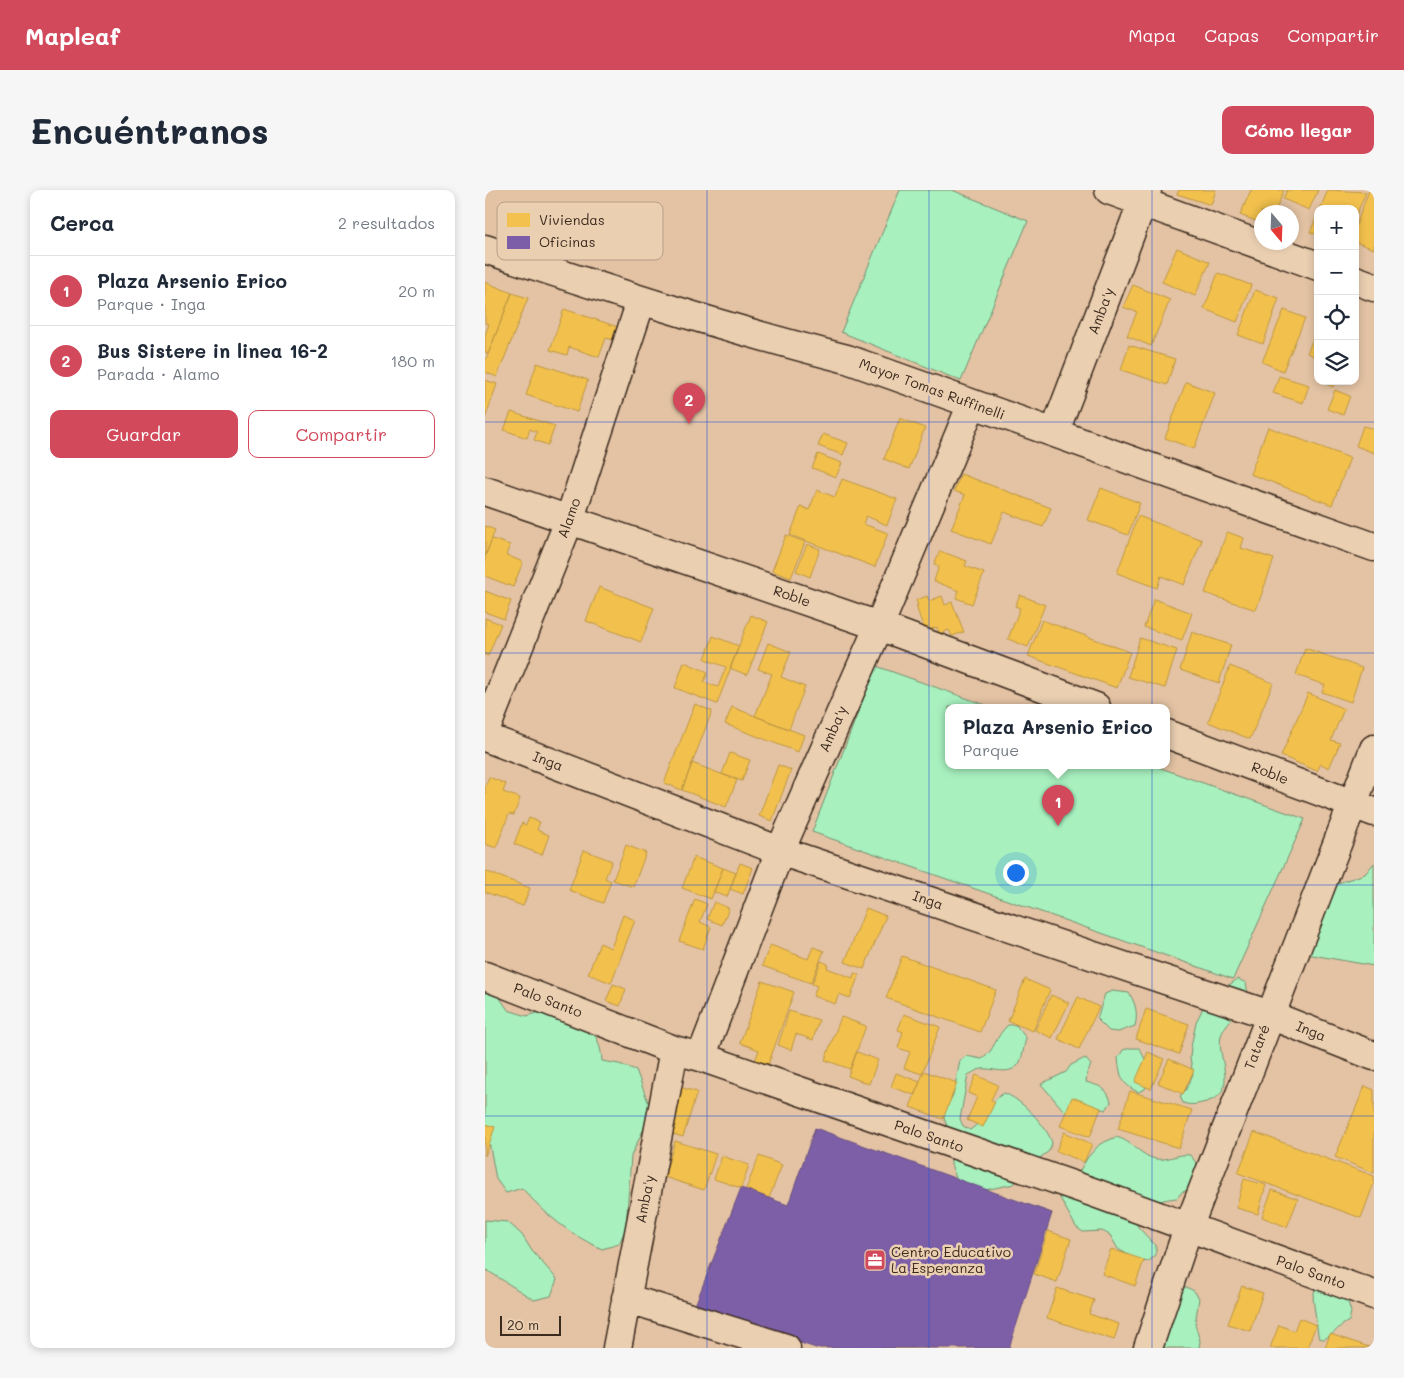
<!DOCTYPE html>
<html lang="es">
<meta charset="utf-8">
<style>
body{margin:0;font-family:Mali,sans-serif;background:#f6f6f7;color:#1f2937}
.controls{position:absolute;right:15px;top:15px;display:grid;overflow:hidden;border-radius:10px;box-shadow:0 2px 8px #0003}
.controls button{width:45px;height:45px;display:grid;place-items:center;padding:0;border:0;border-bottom:1px solid #e0e1e3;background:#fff;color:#1f2937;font:25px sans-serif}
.compass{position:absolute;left:769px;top:15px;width:45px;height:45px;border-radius:50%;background:#fff;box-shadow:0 2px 8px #0003;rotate:161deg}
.scale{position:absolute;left:15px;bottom:12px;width:61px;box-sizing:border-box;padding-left:5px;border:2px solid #3b2a1e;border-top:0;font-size:14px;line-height:18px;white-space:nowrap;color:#3b2a1e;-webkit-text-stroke:4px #eacfb1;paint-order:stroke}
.you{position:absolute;left:530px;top:682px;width:18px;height:18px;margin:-12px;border:4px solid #fff;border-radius:50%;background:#1a73e8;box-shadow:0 0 0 8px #1a73e833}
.badge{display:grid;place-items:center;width:32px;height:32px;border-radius:50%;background:#d1495b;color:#fff;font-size:16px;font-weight:700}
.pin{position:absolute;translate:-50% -41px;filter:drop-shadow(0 1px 2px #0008)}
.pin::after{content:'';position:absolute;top:26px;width:18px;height:15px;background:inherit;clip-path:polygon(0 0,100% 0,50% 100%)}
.popup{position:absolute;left:460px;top:514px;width:225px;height:65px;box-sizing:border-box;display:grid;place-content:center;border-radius:10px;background:#fff;filter:drop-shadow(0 1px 4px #0005);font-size:16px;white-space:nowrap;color:#747a83}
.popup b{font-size:19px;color:#1f2937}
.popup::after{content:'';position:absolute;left:50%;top:100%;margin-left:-10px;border:10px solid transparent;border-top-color:#fff}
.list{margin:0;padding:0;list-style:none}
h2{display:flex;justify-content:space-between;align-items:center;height:65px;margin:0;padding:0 20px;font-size:21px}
h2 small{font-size:16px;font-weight:400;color:#747a83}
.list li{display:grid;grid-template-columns:32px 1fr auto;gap:15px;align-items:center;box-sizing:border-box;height:70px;padding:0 20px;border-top:1px solid #e0e1e3}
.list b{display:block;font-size:19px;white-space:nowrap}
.list p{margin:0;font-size:16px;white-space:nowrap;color:#747a83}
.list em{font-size:16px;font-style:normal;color:#747a83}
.actions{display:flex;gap:10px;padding:15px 20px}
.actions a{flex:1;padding:11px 0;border:1px solid #d1495b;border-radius:10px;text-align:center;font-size:18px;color:#d1495b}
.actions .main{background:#d1495b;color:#fff}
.icon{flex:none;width:28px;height:28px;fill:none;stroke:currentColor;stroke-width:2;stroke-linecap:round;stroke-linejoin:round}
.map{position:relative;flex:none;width:889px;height:1158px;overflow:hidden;border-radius:10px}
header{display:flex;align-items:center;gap:30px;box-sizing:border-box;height:70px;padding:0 25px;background:#d1495b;color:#fff}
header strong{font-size:24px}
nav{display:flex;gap:28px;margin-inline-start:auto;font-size:18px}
.intro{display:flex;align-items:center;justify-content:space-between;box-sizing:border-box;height:120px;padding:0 30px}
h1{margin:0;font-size:35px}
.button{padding:12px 22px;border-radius:10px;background:#d1495b;color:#fff;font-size:18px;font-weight:700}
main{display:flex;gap:30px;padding:0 30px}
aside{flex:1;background:#fff;border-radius:10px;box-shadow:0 2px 8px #0003}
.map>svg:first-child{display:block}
</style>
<header>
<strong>Mapleaf</strong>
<nav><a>Mapa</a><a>Capas</a><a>Compartir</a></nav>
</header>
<div class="intro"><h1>Encuéntranos</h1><a class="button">Cómo llegar</a></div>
<main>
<aside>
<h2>Cerca<small>2 resultados</small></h2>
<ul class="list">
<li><span class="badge">1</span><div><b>Plaza Arsenio Erico</b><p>Parque · Inga</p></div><em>20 m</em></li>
<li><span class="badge">2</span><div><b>Bus Sistere in linea 16-2</b><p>Parada · Alamo</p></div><em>180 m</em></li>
</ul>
<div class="actions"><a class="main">Guardar</a><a>Compartir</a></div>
</aside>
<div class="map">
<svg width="889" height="1158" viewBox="0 0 889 1158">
<rect width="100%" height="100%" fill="#e4c3a4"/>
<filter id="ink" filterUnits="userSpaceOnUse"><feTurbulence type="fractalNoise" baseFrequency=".02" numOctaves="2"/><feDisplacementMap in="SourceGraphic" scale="10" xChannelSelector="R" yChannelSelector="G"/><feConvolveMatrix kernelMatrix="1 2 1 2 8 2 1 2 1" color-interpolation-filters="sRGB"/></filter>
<g filter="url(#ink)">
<path fill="#a8f1bf" stroke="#728e6e" d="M415,0H467L543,31L476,191L356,142Z
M391,476L506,517H464V575H667L820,629L748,789L327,642Z
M889,673V776L822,764L832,700L880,684Z
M753,789L761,793L764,810C756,822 743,829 737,843C728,864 758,902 721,912C712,914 707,916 698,913L695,906L701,900L708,884L705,868L706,857L711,832L719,816L731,803Z
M0,798L13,805L23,820L42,826L77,815C100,834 115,840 117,871L134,874L151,880L165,917L161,934L146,966L141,1038L134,1054L117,1059C85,1045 60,1024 37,998L21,1003L11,989L4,951L0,946Z
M627,801L644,803C651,814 653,824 650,836L633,842L624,841L612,829L620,804Z
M523,835H531L541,848C539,855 538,865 535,872C528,885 513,880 502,879C494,878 489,882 483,885L475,929L478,936L485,940C501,930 503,912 519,903C536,909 562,936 567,953L564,961L548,973L529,994L495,1001L472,991L466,974L465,944L459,928L460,920L468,905L475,871L481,866L497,869C509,862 511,845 523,835Z
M646,858H654C662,871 667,886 660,899L653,902C636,894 635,885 633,868L638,860Z
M600,868L606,875L602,883L601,892C614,896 622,897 626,912L621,920L613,918L580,922L556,894L581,882L586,875Z
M631,947C646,950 657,967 671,969C683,971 693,963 705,965L717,980L714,996L697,1002L692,1008C671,1010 664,1014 650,1030L653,1037L671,1056V1065L664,1071L656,1072L633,1059L625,1045L617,1041L598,1042L591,1037L574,1006L573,997L578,989L594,982L603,967L615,954Z
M0,1030L23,1032L37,1045L47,1061L72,1089L66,1106L49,1110L0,1079Z
M837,1096L861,1105L866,1122L864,1131C852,1137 850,1144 839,1149L834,1148L833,1144L828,1108L830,1099Z
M701,1097L709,1101L714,1108L710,1134L715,1151L714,1158H675L692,1098Z"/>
<path fill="#f2c14e" stroke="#bb9440" d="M694,0H731L726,15L692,4Z
M766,0H799L790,22H776V33L755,25Z
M802,0H833L824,20L798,9Z
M843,0L881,2L870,28V19H835Z
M884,0L889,2V59L870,52V38Z
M833,24V45L825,42Z
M692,58L725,72L710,106L677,92Z
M733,83L766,95L752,132L719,119Z
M0,92L27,103L3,164L0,162V145L4,134L0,133Z
M648,95L685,110L666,156L642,146L652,122L638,117Z
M770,100L794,108L778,154L753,145Z
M27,103L43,108L12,187L0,182V172Z
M79,119L133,137L129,150L121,148L114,167L84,157L82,165L65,160Z
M799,120L820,128L798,181L777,172Z
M833,137V168L822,163Z
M644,155L690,169L682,195L636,180Z
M52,173L103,190L92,222L41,205Z
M794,186L824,195L818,213L788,203Z
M0,190L12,194L0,229Z
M834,191H850L848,197Z
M701,192L730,203L709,259L680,248Z
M850,200L865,206L858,225L842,219Z
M26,222L70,236L63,255L49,250L52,242L45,239L42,248L19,240Z
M415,228L440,238L424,279L399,269Z
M878,236L889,239V263L871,256Z
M783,237L865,268L847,315L765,284Z
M338,244L363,253L358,265L333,256Z
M333,264L357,273L351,287L327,278Z
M476,284L566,318L558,337L519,322L506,354L466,339L480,305L469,301Z
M357,289L412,309L402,335L381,326L378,334L403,343L390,377L305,345L316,316L324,320L332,300L350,307Z
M616,298L655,313L643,345L603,330Z
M653,326L717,350L699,395L676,386L672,398L632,383Z
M0,336L10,340L0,367Z
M742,342L759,348L756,358L789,369L771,420L720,403Z
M301,345L320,352L306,388L287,381Z
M7,349L25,355L21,365L38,372L28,397L0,386V367Z
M322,354L335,359L325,387L311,381Z
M455,361L482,371L480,376L499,383L487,414L471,408L474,401L449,391L454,376L449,374Z
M114,397L169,418L156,452L101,431Z
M0,401L26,411L19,429L0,422Z
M535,405L560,415L543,457L523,449L535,418L530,416Z
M442,406L444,411L457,406L460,415L467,412L479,442L467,446L464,440L454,444L452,437L440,442L431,416H433L431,410Z
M669,409L707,423L697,450L659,437Z
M266,425L283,432L262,485L245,478Z
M0,428L16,434L3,466L0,465Z
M557,430L645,462L632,498L543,466Z
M707,442L746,455L734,493L695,480Z
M228,446L254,456L232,514L190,498L199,472L223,482L219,492L233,497L241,477L220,469Z
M655,448L692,460L680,498L643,487Z
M283,453L306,462L296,487L320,497L304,539L270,526L287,484L273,479Z
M820,458L877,478L866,512L837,502L840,495L811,485Z
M745,476L788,493L765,549L723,532Z
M823,503L859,519L846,550L855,553L844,578L836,574L832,581L796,566Z
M210,514L227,521L197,600L179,593Z
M247,517L319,545L313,562L240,534Z
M245,563L265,570L257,591L237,584Z
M207,573L252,590L241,617L197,600Z
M293,575L306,580L287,631L274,626Z
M4,587L21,594L18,602L35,608L29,625L24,624L11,658L0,654V597Z
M44,628L55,632L52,640L64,645L57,665L29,654L37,633L41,635Z
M141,655L161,663L148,697L128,690Z
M99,660L127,671L120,688L126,691L118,713L84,700Z
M209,667L238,678L226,709L197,698Z
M255,673L268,678L258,704L245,699Z
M238,678L251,683L242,707L229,702Z
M0,681L45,698L38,716L0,702Z
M210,709L222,714L215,732L226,737L218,759L194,751Z
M229,712L244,718L237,735L222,729Z
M381,718L401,726L379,779L360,772Z
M138,725L150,730L126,793L103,784L115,753L126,758Z
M285,755L323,769L328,757L339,761L326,793L277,776Z
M417,766L511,800L495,842L401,808Z
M336,771L343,774L342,778L368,788L369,783L374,785L365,808L354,804L350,814L328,806L332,796L327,794Z
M540,789L565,800L548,841L523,831Z
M277,791L309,802L283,875L270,871L274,860L255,853Z
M128,794L141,799L135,816L121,811Z
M566,805L584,813L567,848L550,840Z
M593,807L614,817L594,859L573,849Z
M661,819L704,834L694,864L651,849Z
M304,821L334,830L328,850L311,844L306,860L293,855Z
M419,824L455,837L437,884L419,878L425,862L413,858L418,842L413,840Z
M356,827L381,836L365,879L340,870Z
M372,862L393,870L384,894L363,886Z
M663,862L679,869L666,899L650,892Z
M684,869L709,880L698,904L673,893Z
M439,881L472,893L458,929L425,917Z
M411,883L435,892L429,905L406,897Z
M491,885L513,895L506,910L510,912L498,937L482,930L492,907L483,903Z
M191,896L212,902L198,947L178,941Z
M880,896L889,900V983L850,967Z
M645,901L707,920L694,958L633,939Z
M587,907L616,918L605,947L575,936Z
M0,934L10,937L0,966Z
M579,942L607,954L599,972L571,961Z
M769,942L889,986V993L876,1028L753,983Z
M190,951L231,964L219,1000L179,987Z
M237,966L264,975L256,998L229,989Z
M274,966L297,975L284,1008L261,999Z
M380,969L412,981L394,1029L362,1018Z
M759,989L781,995L773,1024L751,1018Z
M460,990L567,1023L556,1050L452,1014Z
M417,991L450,1006L433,1041L400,1026Z
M787,1000L813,1009L802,1037L777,1027Z
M451,1019L554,1056L532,1114L430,1078Z
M247,1021L315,1044L294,1105L364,1128L355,1153L256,1120L260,1109L222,1096L233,1062L271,1075L279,1052L241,1039Z
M563,1041L586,1049L572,1092L549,1084Z
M626,1059L659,1070L650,1096L617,1084Z
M393,1069L423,1079L396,1158H367L362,1156Z
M425,1081L473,1095L465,1119L418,1105Z
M757,1096L778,1103L765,1141L743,1134Z
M572,1098L609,1110L604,1124L634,1134L629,1150L562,1128Z
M479,1100L496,1106L479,1158L460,1157Z
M814,1128L831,1135L822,1158H785L794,1135L809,1141Z
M494,1132L518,1140L512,1158L487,1151Z
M845,1144L887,1158H840Z
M404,1146L442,1158H400Z"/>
<path fill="#7b5ea7" stroke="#684e7e" d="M330,938L567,1023L524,1158H331L209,1118L256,998L303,1015Z"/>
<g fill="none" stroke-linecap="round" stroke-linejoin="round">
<g stroke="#3b2a1e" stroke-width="31">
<path id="minor" d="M624,0L833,76
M0,59C120,99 239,138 362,169L889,357
M870,90L889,97
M570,241L662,0
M0,301L394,436L611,517
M0,541L84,331L156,111
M682,544L889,622
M0,547L295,661L785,825L889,866
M0,786L189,860L216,867L610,1003L889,1105
M216,867L295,661L394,436L487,214
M141,1108L301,1158
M132,1158L189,860
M663,1158L703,1038L889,559"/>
</g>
<use href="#minor" stroke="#eacfb1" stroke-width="28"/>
</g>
</g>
<path fill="none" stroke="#1d4ed8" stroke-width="1" stroke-opacity="0.55" d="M222,0V1158M444,0V1158M667,0V1158M0,232H889M0,463H889M0,695H889M0,926H889"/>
<defs>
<g id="office-square" transform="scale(1.125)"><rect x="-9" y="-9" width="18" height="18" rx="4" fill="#d1495b" stroke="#eacfb1"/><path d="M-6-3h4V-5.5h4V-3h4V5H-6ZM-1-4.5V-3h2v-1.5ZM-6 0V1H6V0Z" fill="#fff"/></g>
</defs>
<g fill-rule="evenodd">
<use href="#office-square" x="390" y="1070"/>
</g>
<g text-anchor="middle" stroke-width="5" stroke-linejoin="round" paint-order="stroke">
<g font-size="14" fill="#3b2a1e" stroke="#eacfb1">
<text transform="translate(616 121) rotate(-69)" y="5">Amba'y</text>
<text transform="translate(447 199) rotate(20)" y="5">Mayor Tomas Ruffinelli</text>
<text transform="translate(84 328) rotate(-70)" y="5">Alamo</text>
<text transform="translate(307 406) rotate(19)" y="5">Roble</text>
<text transform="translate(348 539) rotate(-66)" y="5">Amba'y</text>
<text transform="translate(63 571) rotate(21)" y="5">Inga</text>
<text transform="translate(785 583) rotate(21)" y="5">Roble</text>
<text transform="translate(443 710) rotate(19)" y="5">Inga</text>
<text transform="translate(63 810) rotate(21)" y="5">Palo Santo</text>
<text transform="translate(826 841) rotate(22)" y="5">Inga</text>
<text transform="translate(772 857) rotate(-69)" y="5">Tataré</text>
<text transform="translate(444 946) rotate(19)" y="5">Palo Santo</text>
<text transform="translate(160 1009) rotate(-79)" y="5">Amba'y</text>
<text transform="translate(826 1082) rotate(20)" y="5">Palo Santo</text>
</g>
<g font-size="14" fill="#3b2a1e" stroke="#eacfb1" text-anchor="start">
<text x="406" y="1067">Centro Educativo<tspan x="406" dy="16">La Esperanza</tspan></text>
</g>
</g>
<rect x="12" y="12" width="166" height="58" rx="8" fill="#eacfb1" stroke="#b69e85" stroke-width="1"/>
<rect x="22" y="23" width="23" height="14" fill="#f2c14e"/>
<rect x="22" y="46" width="23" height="13" fill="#7b5ea7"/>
<g font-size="14" fill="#3b2a1e">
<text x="54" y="35">Viviendas</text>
<text x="54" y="57">Oficinas</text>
</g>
</svg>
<div class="controls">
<button>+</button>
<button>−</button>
<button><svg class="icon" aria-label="locate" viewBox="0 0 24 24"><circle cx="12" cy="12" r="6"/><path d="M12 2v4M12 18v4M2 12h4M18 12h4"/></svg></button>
<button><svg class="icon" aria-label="layers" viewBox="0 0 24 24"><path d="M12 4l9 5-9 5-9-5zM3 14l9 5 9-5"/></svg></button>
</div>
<svg class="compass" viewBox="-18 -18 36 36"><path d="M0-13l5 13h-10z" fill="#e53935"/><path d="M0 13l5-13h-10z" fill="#747a83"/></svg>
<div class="scale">20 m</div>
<div class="you"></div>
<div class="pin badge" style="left:573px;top:636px">1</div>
<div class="popup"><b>Plaza Arsenio Erico</b>Parque</div>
<div class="pin badge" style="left:204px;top:234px">2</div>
</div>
</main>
